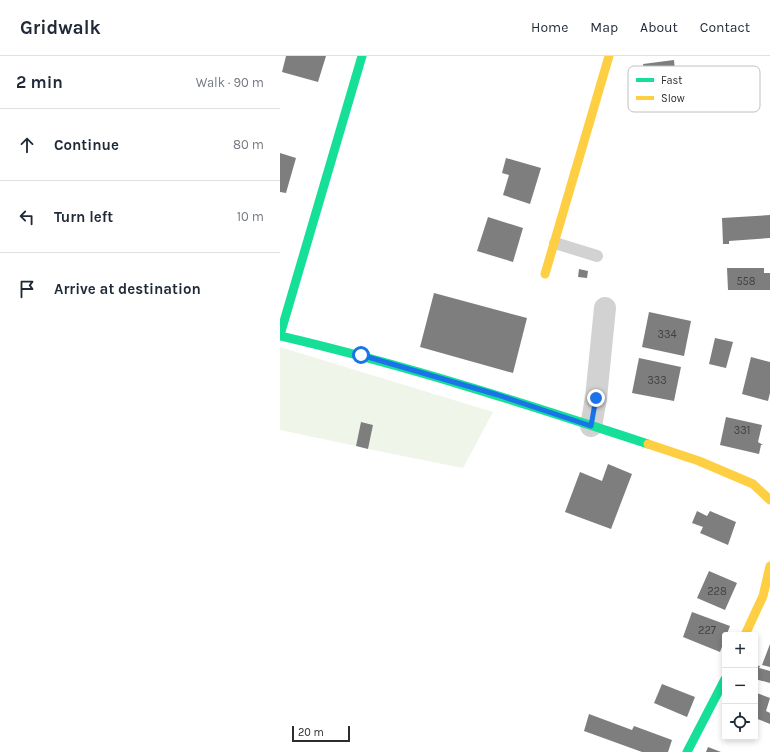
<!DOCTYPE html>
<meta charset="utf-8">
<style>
body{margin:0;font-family:Karla,sans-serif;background:#f2f2f3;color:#1f2937}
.controls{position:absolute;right:12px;bottom:12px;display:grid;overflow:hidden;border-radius:4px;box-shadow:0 2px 6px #0003}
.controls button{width:36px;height:36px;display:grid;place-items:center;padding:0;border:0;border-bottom:1px solid #e0e1e3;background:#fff;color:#1f2937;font:20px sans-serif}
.scale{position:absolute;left:12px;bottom:10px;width:58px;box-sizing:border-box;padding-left:4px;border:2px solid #2d2d2d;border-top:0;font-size:11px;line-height:14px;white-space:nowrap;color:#2d2d2d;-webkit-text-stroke:3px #fff;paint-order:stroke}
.stop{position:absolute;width:12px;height:12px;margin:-9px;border:3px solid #1a73e8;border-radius:50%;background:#fff}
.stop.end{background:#1a73e8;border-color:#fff;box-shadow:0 1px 4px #0008}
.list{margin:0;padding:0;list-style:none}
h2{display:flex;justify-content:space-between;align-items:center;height:52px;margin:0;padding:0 16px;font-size:17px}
h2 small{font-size:13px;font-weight:400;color:#747a83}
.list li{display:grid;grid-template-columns:26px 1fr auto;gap:12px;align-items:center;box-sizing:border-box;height:72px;padding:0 16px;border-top:1px solid #e0e1e3}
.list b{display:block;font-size:15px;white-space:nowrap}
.list em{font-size:13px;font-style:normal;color:#747a83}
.icon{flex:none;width:22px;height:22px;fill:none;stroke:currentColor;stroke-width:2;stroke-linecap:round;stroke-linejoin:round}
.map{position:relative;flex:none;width:490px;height:696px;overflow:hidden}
header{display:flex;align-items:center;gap:24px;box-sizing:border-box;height:56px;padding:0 20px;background:#fff;border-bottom:1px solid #e0e1e3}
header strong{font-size:19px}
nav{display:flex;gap:22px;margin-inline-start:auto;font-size:14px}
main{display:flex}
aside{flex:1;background:#fff}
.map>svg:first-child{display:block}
</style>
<header>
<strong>Gridwalk</strong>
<nav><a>Home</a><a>Map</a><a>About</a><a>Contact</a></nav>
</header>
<main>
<aside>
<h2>2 min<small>Walk · 90 m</small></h2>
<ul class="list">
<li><svg class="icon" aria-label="ahead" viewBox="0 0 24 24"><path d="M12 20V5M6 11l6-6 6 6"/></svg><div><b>Continue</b></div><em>80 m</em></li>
<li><svg class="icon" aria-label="left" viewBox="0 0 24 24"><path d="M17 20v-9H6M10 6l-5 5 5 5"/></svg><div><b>Turn left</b></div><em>10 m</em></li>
<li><svg class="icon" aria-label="arrive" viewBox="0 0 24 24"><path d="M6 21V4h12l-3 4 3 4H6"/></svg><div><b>Arrive at destination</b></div></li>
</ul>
</aside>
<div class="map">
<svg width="490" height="696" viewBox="0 0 490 696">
<rect width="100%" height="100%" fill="#fff"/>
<path fill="#f0f5ea" d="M0,291L213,356L183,412L88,393L93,369L81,366L76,390L0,374Z"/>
<path fill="#7e7e7e" d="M6,0H46L38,26L2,16Z
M394,4L395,15L409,14L412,38L361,44L358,21L365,20L363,8Z
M0,97L16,102L6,137L0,136Z
M226,102L261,112L250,148L223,139L229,119L222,117Z
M490,159V182L449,185V188H443L442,162Z
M208,161L243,172L233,206L197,195Z
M447,212H484V217H490V234H448Z
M299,213L308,215L307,222L298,221Z
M154,237L247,262L233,317L140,291Z
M369,256L411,265L404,300L362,291Z
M435,282L453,286L446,312L429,308Z
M471,301L490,306V337L488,345L462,338Z
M359,302L401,311L394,345L352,337Z
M446,361L482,369L478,386L483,389H481L479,398L440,389Z
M81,366L93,369L88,393L76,390Z
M328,408L352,418L331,473L285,456L300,416L322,425Z
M417,455L427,460L430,455L456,466L448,489L420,477L423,471L412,467Z
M429,515L457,527L445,554L417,542Z
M412,556L450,570L440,596L403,581Z
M490,588V611L482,609Z
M475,609L480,610L479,612L490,615V627L475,623Z
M382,628L415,641L407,661L374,647Z
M475,632L478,633L477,637L490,642L486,655L490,657V668L475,662Z
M309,658L352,674L354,670L392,684L388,696H362L304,675Z
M428,691L441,696H426Z"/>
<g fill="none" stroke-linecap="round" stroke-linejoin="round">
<path stroke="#d2d2d2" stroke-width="12" d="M275,187L317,200"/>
<path stroke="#d2d2d2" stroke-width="22" d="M311,370L316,342L325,252"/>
<path stroke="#16e098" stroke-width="9" d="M0,279L82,0
M0,280C125,309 246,348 368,388
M407,696L445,623"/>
<path stroke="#ffcf43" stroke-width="9" d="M265,218L329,0
M368,388L419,405L473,428L490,444
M465,579L483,540L490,510"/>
</g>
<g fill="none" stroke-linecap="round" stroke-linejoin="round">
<path stroke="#1a73e8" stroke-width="5" d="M81,299L218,339L311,370L316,342"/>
</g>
<g text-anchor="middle" stroke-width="4" stroke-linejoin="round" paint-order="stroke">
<g font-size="11" fill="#414141">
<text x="466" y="229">558</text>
<text x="387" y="282">334</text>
<text x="377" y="328">333</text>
<text x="462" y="378">331</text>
<text x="437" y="539">228</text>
<text x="427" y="578">227</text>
</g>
</g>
<rect x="348" y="10" width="132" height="46" rx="6" fill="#fff" stroke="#c0c0c0" stroke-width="1"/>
<rect x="356" y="22" width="18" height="4" fill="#16e098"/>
<rect x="356" y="40" width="18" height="4" fill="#ffcf43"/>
<g font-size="11" fill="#2d2d2d">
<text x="381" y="28">Fast</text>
<text x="381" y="46">Slow</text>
</g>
</svg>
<div class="controls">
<button>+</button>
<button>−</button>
<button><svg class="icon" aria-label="locate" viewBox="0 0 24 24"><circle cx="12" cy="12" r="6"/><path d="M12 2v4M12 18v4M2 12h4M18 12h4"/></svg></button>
</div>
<div class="scale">20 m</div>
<div class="stop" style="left:81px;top:299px"></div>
<div class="stop end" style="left:316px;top:342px"></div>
</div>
</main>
